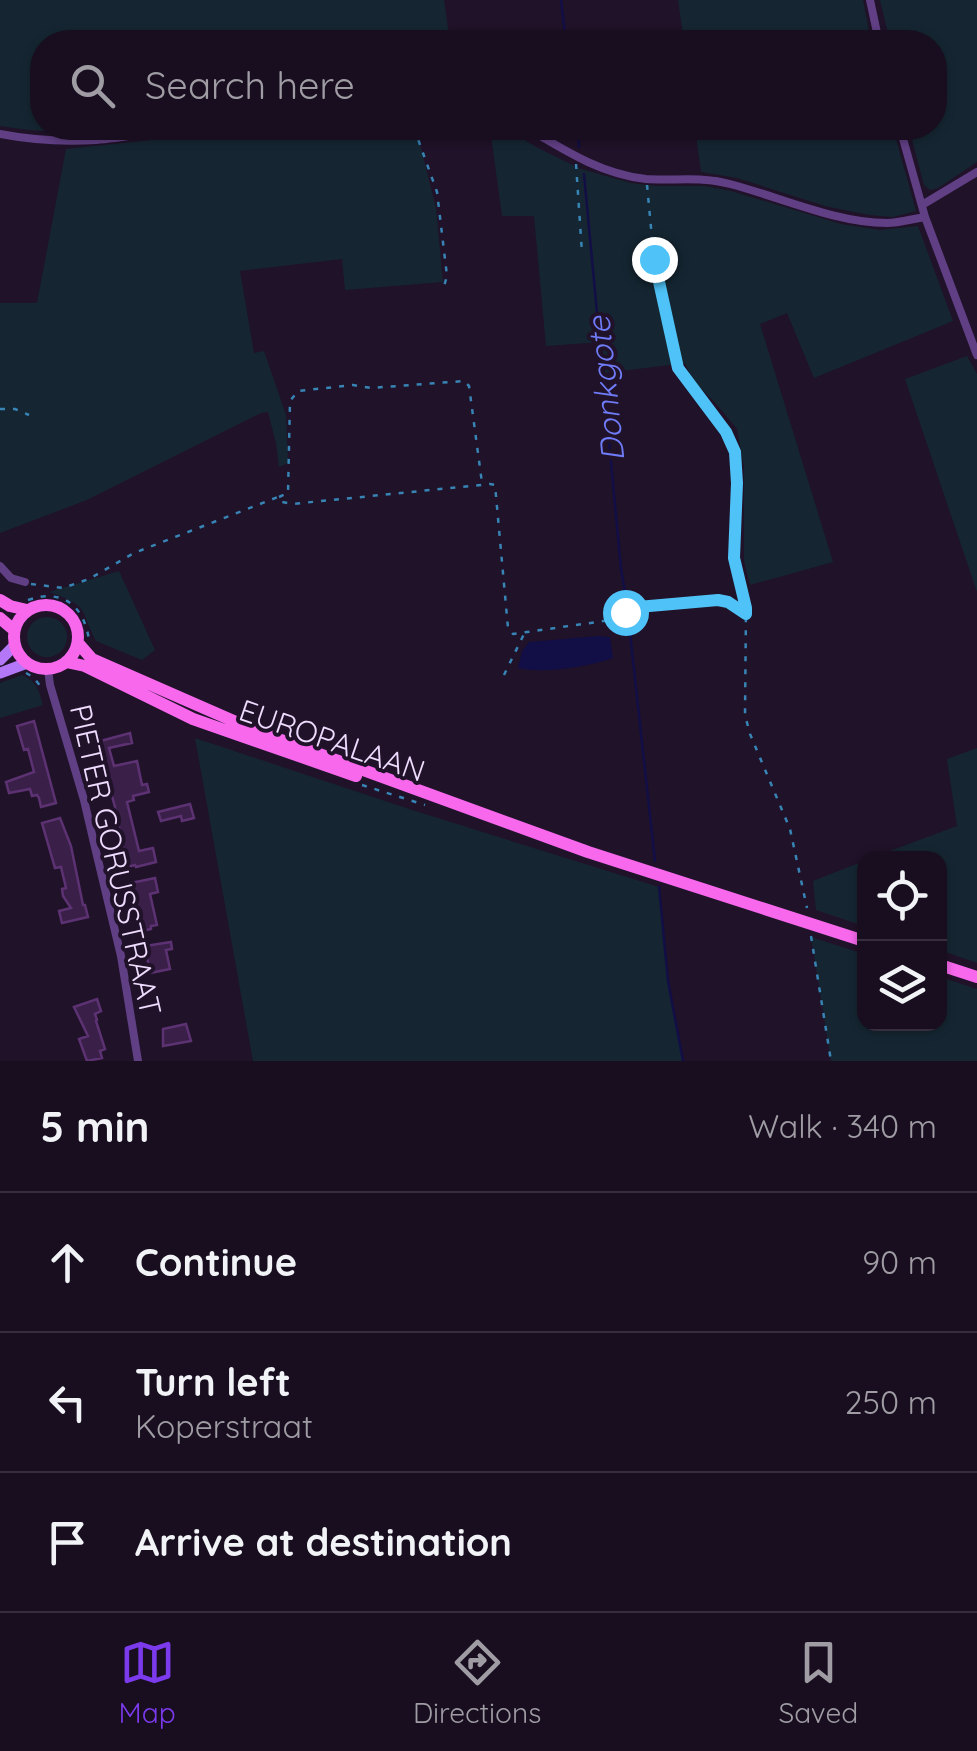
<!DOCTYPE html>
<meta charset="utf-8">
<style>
body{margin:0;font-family:Quicksand,sans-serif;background:#251c2c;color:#f1f3f6}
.controls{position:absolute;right:30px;bottom:30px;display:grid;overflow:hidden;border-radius:20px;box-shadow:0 2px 8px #0004}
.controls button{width:90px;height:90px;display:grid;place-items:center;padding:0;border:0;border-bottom:2px solid #362e3d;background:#180e1f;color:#f1f3f6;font:50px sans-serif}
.stop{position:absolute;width:30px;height:30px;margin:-22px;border:8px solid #4fc3f7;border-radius:50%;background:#fff}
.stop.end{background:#4fc3f7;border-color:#fff;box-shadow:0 2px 10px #0008}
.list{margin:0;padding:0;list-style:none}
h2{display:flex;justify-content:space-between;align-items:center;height:130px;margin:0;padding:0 40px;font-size:42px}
h2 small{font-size:32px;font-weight:400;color:#9f9ca4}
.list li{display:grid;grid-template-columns:65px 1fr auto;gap:30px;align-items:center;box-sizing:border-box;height:140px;padding:0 40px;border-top:2px solid #362e3d}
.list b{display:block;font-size:38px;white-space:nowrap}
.list p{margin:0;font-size:32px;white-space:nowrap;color:#9f9ca4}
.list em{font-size:32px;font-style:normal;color:#9f9ca4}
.icon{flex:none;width:55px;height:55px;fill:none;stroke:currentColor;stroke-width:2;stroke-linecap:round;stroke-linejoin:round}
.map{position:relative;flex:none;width:977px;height:1061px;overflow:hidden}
.search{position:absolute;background:#180e1f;box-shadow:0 2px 8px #0004;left:30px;right:30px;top:30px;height:110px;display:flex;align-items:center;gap:25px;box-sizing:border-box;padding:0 35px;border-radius:40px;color:#9f9ca4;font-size:38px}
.sheet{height:550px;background:#180e1f}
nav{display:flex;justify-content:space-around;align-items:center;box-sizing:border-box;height:140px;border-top:2px solid #362e3d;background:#180e1f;font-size:28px;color:#9f9ca4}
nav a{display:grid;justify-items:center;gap:5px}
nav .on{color:#7c3aed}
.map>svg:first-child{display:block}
</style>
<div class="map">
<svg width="977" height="1061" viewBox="0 0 977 1061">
<rect width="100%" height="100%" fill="#201229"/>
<path fill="#152632" d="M0,0H444L450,42H42V128H123C81,134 42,133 0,126Z
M678,0H863L871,42H684Z
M880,0H977V162L938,188L930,190L924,185L909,128H934V42H890Z
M310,128H416L436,208L443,282L345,290L342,259L240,271L254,353L264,351L286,415L288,463L279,467L276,443L268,412L261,413L87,500L0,533V303H37L66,149L199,135L227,140Z
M490,128H504L538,148L581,169L631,183L656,186H705L731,191L841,224L880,230L918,226L953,321L814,378L787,313L760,324L833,562L750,585L744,561V467L737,429L718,406L692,379L685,363L605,373L602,342L546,346L534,216H502Z
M695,128H893L916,211L893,217L869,215L825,206L737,178L701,172Z
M967,356L977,374V592L905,379Z
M119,571L155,650L142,660L96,641C79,607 90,607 49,592Z
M27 637a20 20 0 1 1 40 0a20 20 0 1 1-40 0Z
M22,675C37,681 39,691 43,705L0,718V683Z
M195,738L409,809L659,887L668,981L683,1061H253Z
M977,748V963L940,950V858H871L957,826L947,759Z
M864,861V926L816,910L813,881Z
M811,937L864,954V1024H940V977L977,989V1061H831Z"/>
<path fill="#120e46" d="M598,636L610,637L613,658C588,667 544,674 518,668L522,651L529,642Z"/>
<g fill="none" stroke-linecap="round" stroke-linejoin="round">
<path stroke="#120e46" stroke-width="2.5" d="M561,0L566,42
M577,128L579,147
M584,174L621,569L627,604
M628,615L655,861
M659,887L668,981L683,1061"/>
</g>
<path fill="#3a1f49" stroke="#5c3273" stroke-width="2.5" d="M34,721L56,803L41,807L39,798L37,795L32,796L30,789L9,793L6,782L34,772L28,749L24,750L17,726Z
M130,733L132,743L109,748L114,766L137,761L142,785L147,784L149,792L133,796L134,800L127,802L139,851L153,848L156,862L136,867L135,865L127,867L115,807L97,742Z
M190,804L194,818L182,821L181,816L161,821L158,812Z
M60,818L71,846L83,905H85L88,917L62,923L59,911L71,908L63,896L62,889L66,888L61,867L55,868L42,823Z
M155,878L158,892L150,894L157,925L151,926V929L142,931V928L138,929L131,883Z
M171,942L172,949L166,950L170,969L150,973L145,946Z
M97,999L101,1011L95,1014L97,1020L96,1021L105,1049L100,1051L102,1058L87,1061L79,1039L88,1036L74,1007Z
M186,1024L191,1041L163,1046V1029Z"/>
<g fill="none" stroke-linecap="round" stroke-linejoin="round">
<path stroke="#3784b5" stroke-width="2.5" stroke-dasharray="5 8" stroke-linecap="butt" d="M414,128L437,192L447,276L444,286
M576,164L582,253
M647,185L654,259L677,368L726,432L735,452L737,483L734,528L735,558L746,608L745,715L750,734L790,829L807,908
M0,409H15L29,415
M279,497L288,493L290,401L298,391L353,385L371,388L464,381L469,386L482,483
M31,584L63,588L89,579L134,553L278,497L282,502L292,504L490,484L495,485L508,628L513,634L611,620L638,607L718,600L728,602L746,614
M28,600C63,588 84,606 89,640
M26,673L33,677L42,688
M504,675L524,634
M362,785L425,805
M811,936L831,1061"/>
<path stroke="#613f85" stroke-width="8" d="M870,0L879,42
M202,128L244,131L267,128
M527,128C564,150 601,174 646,179C674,181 702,176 730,184C780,197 836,223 887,223C899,223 912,219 925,217
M900,128L925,217L977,355
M0,134C31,140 64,142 96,140C128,138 160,129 192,128
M922,205L977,172
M0,566L11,578L25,582
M48,669L50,685L84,800L94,843L121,956L138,1061"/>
<path stroke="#b477f8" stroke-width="11" d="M0,660L15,645
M0,673L27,663"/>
<path stroke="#f768ed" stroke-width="12" d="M0,600L10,606L27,610
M14 637a32 32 0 1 1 64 0a32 32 0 1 1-64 0Z
M0,618L14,630
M78,643L92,659L259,732L588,852L864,941
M66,662L85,666L193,719L356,776
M940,965L977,977"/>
</g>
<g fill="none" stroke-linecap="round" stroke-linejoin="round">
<path stroke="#4fc3f7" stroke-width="12" d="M625,612L638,607L718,600L728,602L746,614V608L734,558L737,483L735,452L726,432L678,368L654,259"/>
</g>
<g text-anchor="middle" stroke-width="8" stroke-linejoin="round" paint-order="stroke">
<g font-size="30" fill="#eedbfd" stroke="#201229">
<text transform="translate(332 741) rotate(19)" y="10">EUROPALAAN</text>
<text transform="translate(115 860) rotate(77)" y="10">PIETER GORUSSTRAAT</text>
</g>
<g font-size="32" font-style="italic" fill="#6f7bf7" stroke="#201229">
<text transform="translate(606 389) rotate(-96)" y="11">Donkgote</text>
</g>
</g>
</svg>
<div class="controls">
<button><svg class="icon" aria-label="locate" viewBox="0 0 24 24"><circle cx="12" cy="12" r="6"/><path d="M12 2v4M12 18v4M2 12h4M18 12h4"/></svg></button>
<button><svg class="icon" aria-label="layers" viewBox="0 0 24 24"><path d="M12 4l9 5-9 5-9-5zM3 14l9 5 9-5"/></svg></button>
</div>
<div class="stop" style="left:625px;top:612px"></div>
<div class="stop end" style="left:654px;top:259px"></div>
<div class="search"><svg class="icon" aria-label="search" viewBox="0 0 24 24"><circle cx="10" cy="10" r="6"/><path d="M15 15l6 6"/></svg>Search here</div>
</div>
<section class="sheet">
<h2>5 min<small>Walk · 340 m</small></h2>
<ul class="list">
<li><svg class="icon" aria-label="ahead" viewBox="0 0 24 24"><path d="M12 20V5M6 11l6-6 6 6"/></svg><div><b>Continue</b></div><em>90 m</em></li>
<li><svg class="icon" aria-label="left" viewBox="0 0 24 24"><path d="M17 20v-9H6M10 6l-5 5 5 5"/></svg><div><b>Turn left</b><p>Koperstraat</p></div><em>250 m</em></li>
<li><svg class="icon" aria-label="arrive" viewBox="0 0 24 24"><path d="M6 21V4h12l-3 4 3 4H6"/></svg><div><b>Arrive at destination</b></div></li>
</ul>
</section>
<nav>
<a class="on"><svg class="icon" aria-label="map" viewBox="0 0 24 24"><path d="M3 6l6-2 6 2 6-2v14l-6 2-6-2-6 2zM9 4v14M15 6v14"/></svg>Map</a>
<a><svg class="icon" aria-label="directions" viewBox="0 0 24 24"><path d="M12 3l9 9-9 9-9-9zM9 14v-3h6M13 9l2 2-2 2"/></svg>Directions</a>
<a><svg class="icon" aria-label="saved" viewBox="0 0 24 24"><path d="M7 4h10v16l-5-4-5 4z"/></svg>Saved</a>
</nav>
